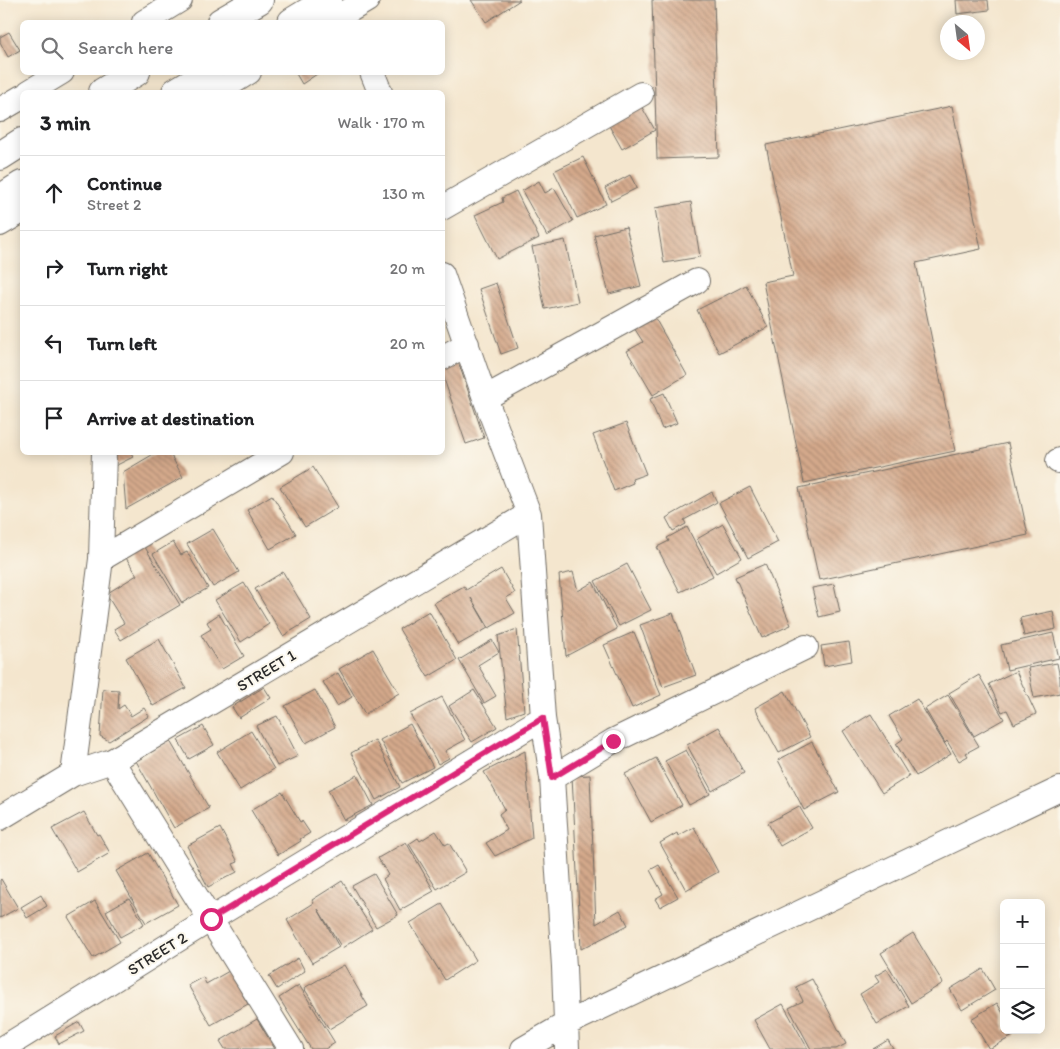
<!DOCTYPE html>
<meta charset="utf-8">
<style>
body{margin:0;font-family:Itim,sans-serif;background:#f6f6f6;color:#202124}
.controls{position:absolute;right:15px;bottom:15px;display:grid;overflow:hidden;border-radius:8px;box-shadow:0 2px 12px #0003}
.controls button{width:45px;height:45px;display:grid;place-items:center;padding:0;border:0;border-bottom:1px solid #e0e0e0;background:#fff;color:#202124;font:25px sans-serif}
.compass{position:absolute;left:940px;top:15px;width:45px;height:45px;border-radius:50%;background:#fff;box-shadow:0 2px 12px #0003;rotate:151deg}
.stop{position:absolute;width:15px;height:15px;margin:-11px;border:4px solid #db2777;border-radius:50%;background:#fff}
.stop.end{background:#db2777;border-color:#fff;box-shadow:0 1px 5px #0008}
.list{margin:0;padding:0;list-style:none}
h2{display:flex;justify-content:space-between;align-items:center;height:65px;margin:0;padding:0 20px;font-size:21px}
h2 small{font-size:16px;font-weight:400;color:#757577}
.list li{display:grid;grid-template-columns:32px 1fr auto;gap:15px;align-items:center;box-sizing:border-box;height:75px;padding:0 20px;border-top:1px solid #e0e0e0}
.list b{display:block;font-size:19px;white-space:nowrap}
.list p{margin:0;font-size:16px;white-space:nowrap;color:#757577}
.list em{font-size:16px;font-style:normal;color:#757577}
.icon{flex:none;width:28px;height:28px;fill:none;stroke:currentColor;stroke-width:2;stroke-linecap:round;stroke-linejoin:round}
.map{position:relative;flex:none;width:1060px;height:1049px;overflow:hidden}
.search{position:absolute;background:#fff;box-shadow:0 2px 12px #0003;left:20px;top:20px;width:425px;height:55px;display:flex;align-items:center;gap:12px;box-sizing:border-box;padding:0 18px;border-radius:8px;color:#757577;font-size:19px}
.panel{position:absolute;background:#fff;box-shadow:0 2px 12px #0003;left:20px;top:90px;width:425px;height:365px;border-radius:8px}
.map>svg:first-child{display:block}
</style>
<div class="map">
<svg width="1060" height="1049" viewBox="0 0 1060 1049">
<defs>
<pattern id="building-back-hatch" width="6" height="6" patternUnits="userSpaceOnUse" patternTransform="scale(1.25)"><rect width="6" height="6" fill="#d4a98b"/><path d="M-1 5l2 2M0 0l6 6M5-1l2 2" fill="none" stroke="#ac8a72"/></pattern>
</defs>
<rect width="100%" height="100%" fill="#fbf7ec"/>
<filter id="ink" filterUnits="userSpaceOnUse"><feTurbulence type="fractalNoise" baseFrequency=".02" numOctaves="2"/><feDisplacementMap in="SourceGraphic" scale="10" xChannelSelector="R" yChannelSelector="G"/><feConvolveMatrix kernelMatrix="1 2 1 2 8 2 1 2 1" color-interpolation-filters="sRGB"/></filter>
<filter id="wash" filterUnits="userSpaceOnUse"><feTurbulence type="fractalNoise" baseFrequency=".0096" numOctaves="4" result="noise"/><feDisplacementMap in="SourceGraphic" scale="20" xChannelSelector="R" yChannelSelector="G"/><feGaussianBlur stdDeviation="1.12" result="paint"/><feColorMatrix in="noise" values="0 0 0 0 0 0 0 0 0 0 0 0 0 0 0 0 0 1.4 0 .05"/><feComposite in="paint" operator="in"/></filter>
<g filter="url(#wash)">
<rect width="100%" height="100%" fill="#f4e6ce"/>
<g id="blocks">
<path fill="url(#building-back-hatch)" d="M471,0H520L486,22Z
M652,0H714L719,157L657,159Z
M956,0H988L989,10L957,14Z
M9,32L20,50L8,57L0,42V37Z
M295,72H320L302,84Z
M640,104L655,130L622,149L607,122Z
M952,106L981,249L916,263L955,451L804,483L763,282L793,276L766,145Z
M583,157L606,204L577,218L554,171Z
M630,175L637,188L611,201L605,188Z
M539,181L545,193L554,188L573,221L547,236L522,191Z
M516,191L539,238L497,259L475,215L503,202L502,198Z
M691,202L700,257L664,263L655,208Z
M626,227L641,286L609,294L594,235Z
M565,240L578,302L545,309L532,247Z
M496,283L518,348L501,354L479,289Z
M746,285L768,327L719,353L697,310Z
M651,311L687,375L653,395L627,351L643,342L631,323Z
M459,364L484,438L466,444L442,373V369Z
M664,393L677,423L662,429L650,399Z
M626,423L646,474L632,479L633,483L614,491L593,435Z
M1008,443L1028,535L819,580L799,488Z
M109,452H131L133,457L109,469Z
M157,452H169L183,477L126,509L123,472Z
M313,467L338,507L305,527L280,487Z
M750,487L778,542L748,558L719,503Z
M712,492L717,502L684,520L686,524L673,531L666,518Z
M272,495L296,534L270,549L247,510Z
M723,524L742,558L716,573L697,539Z
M687,527L713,576L680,592L657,547L669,541L667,538Z
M213,529L239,572L213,587L187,544Z
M140,539L180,605L121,640L114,629L124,623L106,594L137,575L121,550Z
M173,542L181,555L187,552L208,588L182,603L153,554Z
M627,564L651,610L619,626L595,581Z
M765,564L791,625L762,638L735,577Z
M501,569L515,593L506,598L515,613L489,628L471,598L488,628L458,645L434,603L464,586L466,590Z
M283,572L311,619L283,636L255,589Z
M573,572L578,591L593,582L617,629L566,656L559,575Z
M244,583L269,624L241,642L215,600Z
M834,584L840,612L819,617L812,588Z
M429,611L457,660L428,677L399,629Z
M1053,611L1056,629L1024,636L1020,618Z
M673,613L696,675L663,687L640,625Z
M219,614L244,656L222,669L201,635L211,629L207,622Z
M517,629L524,711L507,717L498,636Z
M634,632L661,695L632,708L604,645Z
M1053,633L1059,658L1007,670L1001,645Z
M159,639L186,688L153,706L126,658Z
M492,640L499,652L478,665L496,696L484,703L459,660Z
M849,642L852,661L824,666L821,646Z
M373,649L399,693L365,714L339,669Z
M1057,663L1060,678V693L1034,698L1028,668Z
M1016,671L1036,714L1014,724L1007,710L1002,712L989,684Z
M338,673L352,697L337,706L323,682Z
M979,675L1004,719L974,736L949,693Z
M264,687L271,698L239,718L232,707Z
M103,689L119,690L118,709L124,705L131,716L144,708L149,716L109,741L100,736Z
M315,690L335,727L306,743L285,706Z
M474,690L497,727L472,742L449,706Z
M785,691L810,737L779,753L755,708Z
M948,695L979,746L966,753L968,756L959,761L947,741L945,743L925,709Z
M442,697L465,740L445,751L449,758L438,764L410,714Z
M917,699L951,754L916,776L896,744L903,739L889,716Z
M871,714L909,776L882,793L843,731Z
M277,716L298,756L277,766L256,726Z
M410,724L433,767L402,783L380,740Z
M203,726L214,745L189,759L178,740Z
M719,727L744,773L712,791L687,745Z
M251,731L274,769L240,790L217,752Z
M375,740L400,787L376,800L351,753Z
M170,741L209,808L174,828L136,761Z
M812,742L839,792L804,810L778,760Z
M686,750L710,794L689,805L665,761Z
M525,751L532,838L495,856L486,843L507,830L499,814L505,809L484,772Z
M656,758L682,805L651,822L625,774Z
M357,775L373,805L344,820L328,790Z
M590,775L596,924L620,910L628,925L581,949L572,776Z
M282,792L300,822L302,821L310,833L300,839L301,841L278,855L251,810Z
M799,806L812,828L780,846L768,823Z
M84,812L97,835L99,834L110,853L77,872L52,829Z
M694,827L718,872L686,890L660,843L677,833L678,836Z
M220,828L238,862L233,864L237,872L208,887L187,846Z
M436,831L445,845L449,843L466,872L437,889L409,844L418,838L420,841Z
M406,842L434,891L400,910L383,879L388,875L378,858Z
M148,853L178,905L146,923L116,871Z
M659,865L678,897L660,907L655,899L663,894L650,870Z
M374,874L398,915L376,927L352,886Z
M1,879L18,908L0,918V880Z
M342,881L372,929L342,948L318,909L339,947L312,963L287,920L314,903L312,900Z
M41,895L47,906L27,918L21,907Z
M129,898L144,924L120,937L106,911Z
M95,901L120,942L93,958L68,917Z
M442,904L476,960L445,980L410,923Z
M913,933L943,983L911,1003L881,953Z
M298,958L305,971L277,989L269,976Z
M344,965L368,1006L329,1029L304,988Z
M887,969L909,1006L877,1024L860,994L879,982L875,976Z
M983,969L995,990L962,1010L950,989Z
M229,971L248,1004L211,1025L188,985L203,977L206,984Z
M812,979L846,1044L836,1049H811L789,1008L803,1001L796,987Z
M299,985L335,1043L325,1049H311L279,998Z
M997,1003L1004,1015V1030H1013L1015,1035L989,1049L971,1019Z
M783,1004L808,1049H770L754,1020Z
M257,1019L275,1049H225L220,1041Z
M79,1022L84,1031L59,1044L55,1036Z
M888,1040L893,1049H873Z"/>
</g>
</g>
<g filter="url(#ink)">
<use href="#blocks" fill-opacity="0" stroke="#716c64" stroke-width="1"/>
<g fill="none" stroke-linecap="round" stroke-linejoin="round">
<g stroke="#716c64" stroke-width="26">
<path id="minor" d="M144,22L180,0
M330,22L367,0
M372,72L380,92
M29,92L62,72
M217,92L249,72
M0,110L22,97
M442,208L641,94
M0,224L22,211
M442,274L485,398L529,514L543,718L552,778L564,967L567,1049
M442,358L467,344
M485,398L697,281
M1058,461L1060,460
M101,559L282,452
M112,761L291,1049
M73,774L101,559L104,452
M552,778L613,741L806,647
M0,818L73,774L112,761L529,514
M2,1049L211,919L543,718
M523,1049L566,1024L1060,789"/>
</g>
<g stroke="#716c64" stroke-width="30">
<path id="trunk" d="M221,22L259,0
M292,22L328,0
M103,92L136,72
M176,92L209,72
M0,156L22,142
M0,199L22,185"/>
</g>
<use href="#minor" stroke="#fff" stroke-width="24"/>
<use href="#trunk" stroke="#fff" stroke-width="28"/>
</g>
</g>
<g fill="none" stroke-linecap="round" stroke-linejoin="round" filter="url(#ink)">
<path stroke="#db2777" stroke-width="6" d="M211,919L543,718L552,778L613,741"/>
</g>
<g text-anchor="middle" stroke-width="4" stroke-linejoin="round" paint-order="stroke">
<g font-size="16" fill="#2b2b2b" stroke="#fbf7ec">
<text transform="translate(266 670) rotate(-31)" y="6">STREET 1</text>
<text transform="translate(157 953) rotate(-32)" y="6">STREET 2</text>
</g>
</g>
</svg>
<div class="controls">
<button>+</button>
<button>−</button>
<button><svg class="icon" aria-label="layers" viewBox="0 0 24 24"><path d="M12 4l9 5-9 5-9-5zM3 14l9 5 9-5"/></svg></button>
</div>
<svg class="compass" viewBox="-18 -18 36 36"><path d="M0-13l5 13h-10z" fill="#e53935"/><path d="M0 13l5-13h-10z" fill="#757577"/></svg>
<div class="stop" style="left:211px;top:919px"></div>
<div class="stop end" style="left:613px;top:741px"></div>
<div class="search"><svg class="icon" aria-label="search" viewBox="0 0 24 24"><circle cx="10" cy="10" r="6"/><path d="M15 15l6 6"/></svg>Search here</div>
<section class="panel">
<h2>3 min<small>Walk · 170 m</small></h2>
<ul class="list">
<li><svg class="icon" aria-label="ahead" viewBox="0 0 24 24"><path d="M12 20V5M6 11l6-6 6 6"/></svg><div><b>Continue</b><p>Street 2</p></div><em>130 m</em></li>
<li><svg class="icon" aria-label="right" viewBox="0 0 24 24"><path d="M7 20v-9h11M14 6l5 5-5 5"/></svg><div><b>Turn right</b></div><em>20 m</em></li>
<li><svg class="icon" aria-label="left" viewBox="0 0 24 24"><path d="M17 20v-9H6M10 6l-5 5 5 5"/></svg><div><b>Turn left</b></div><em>20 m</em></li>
<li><svg class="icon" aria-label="arrive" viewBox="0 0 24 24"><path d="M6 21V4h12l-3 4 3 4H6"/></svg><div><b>Arrive at destination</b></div></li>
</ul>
</section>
</div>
